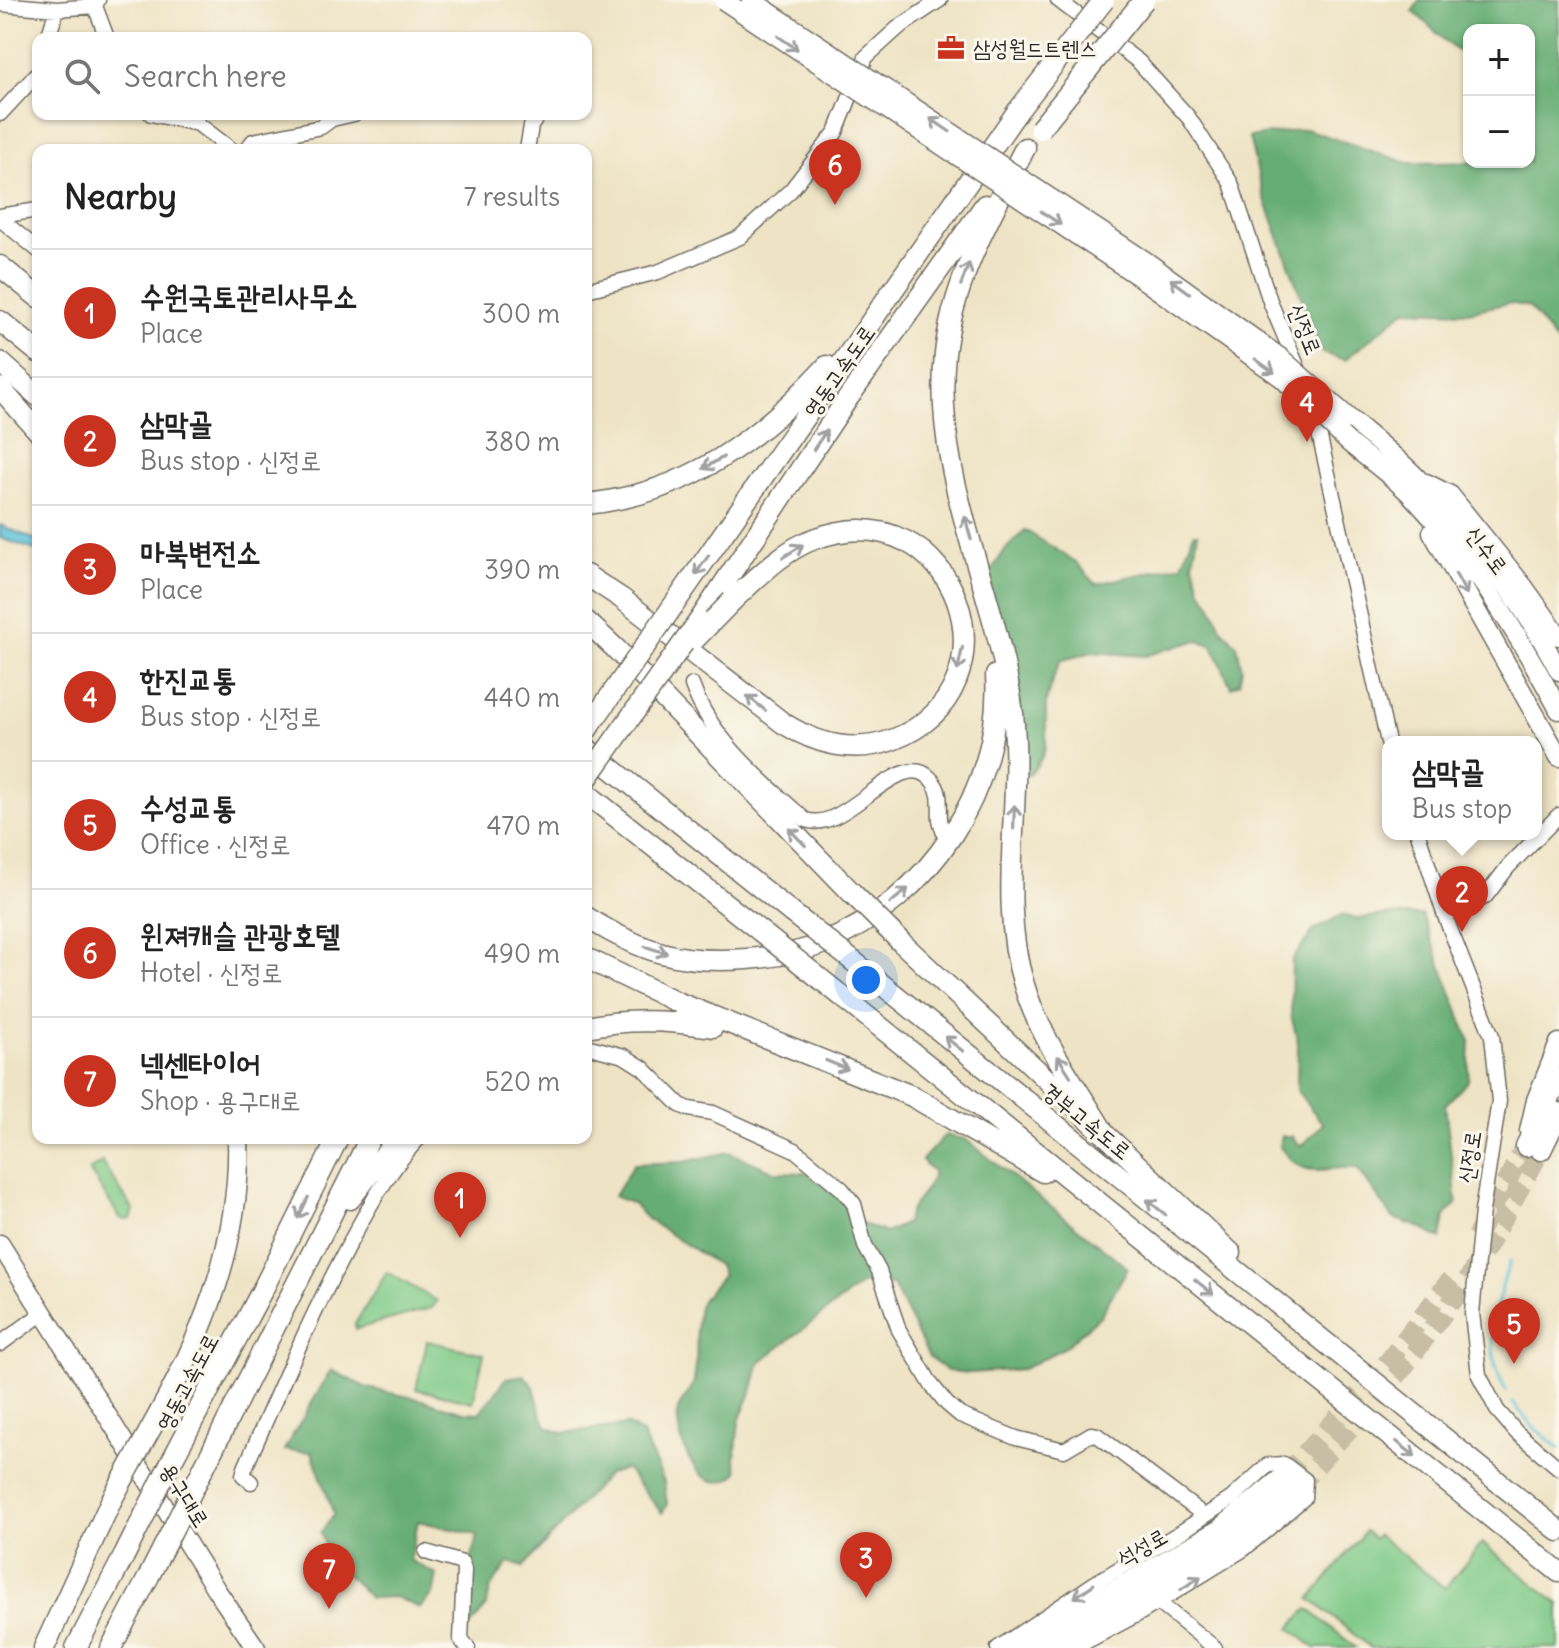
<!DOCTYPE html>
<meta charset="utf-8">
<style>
body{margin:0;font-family:Delius,"Poor Story",sans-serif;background:#f2f2f2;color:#222}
.controls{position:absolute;right:24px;top:24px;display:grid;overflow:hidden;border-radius:16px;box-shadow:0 2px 6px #0004}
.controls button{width:72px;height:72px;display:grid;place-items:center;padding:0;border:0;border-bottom:2px solid #e0e0e0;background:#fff;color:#222;font:40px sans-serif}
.you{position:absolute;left:866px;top:980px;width:28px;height:28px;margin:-20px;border:6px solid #fff;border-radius:50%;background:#1a73e8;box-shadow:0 0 0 12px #1a73e833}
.badge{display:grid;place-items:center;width:52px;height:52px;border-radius:50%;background:#c8321e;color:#fff;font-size:26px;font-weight:700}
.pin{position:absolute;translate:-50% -66px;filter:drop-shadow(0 2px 4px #0008)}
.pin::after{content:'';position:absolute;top:42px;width:28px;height:24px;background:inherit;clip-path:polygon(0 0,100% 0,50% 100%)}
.popup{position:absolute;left:1382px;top:736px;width:160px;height:104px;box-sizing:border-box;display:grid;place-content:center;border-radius:16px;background:#fff;filter:drop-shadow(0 2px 6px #0005);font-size:26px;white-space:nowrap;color:#767676}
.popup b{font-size:30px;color:#222}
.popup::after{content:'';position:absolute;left:50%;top:100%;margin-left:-16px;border:16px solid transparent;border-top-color:#fff}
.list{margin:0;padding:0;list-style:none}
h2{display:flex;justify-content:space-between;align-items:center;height:104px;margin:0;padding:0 32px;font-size:34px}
h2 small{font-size:26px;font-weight:400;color:#767676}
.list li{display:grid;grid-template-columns:52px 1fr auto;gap:24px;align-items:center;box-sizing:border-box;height:128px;padding:0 32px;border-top:2px solid #e0e0e0}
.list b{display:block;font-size:30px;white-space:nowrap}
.list p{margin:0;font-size:26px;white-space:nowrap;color:#767676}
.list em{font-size:26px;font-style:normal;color:#767676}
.icon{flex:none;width:44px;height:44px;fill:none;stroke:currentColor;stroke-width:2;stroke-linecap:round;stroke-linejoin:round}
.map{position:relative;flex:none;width:1559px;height:1648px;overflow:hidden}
.search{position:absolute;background:#fff;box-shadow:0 2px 6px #0004;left:32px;top:32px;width:560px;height:88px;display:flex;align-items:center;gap:20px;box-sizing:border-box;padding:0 28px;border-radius:16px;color:#767676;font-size:30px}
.panel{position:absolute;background:#fff;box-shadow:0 2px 6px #0004;left:32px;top:144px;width:560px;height:1000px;border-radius:16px}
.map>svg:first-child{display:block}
</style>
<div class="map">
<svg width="1559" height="1648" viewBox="0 0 1559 1648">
<rect width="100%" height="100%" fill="#fbf7ec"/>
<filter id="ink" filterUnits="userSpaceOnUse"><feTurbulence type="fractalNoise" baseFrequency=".0125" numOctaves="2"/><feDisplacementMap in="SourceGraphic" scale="16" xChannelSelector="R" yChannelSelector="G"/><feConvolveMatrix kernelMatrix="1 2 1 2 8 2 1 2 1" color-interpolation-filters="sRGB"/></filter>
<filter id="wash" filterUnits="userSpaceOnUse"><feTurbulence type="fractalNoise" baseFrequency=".006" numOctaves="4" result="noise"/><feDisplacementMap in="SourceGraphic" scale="32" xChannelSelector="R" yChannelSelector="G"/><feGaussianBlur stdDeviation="1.8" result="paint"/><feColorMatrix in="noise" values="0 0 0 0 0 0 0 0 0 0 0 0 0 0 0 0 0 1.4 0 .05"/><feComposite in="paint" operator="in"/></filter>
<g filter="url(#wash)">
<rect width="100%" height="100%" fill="#eee3c4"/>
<path fill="#7ec987" stroke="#547a59" stroke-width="2" d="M102,1162L134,1211L131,1219L124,1220L120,1218L89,1170Z
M387,1272L437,1301L432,1308L356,1329L355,1324Z
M427,1341L484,1354L473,1402L416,1389Z
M1365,1531L1374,1539L1378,1535L1445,1588L1482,1543L1559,1604V1648H1371L1310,1599Z
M1308,1609L1356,1648H1315L1290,1628Z"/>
<path fill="#66ad74" stroke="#486c50" stroke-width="2" d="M1419,0H1559V346L1529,307L1509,303L1468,312L1405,310L1345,360L1322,353L1263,194L1249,137L1306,129L1408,163L1529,162V30H1469V58L1453,48L1413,11Z
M1025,530L1076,562L1096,584L1182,565L1194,533H1198L1193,563L1201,590L1212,606L1221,628L1237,645L1242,669L1239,683L1231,687L1213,646L1198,640L1145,656L1092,652L1060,661C1055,674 1048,689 1046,703C1044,736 1054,747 1029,775L1020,770L989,574L1005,550Z
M1341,915L1358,919L1382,915H1422L1470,1042L1468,1081L1445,1105L1457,1203L1445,1216L1441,1239L1421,1228L1393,1218L1357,1168C1318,1166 1306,1182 1279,1146L1282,1136H1292L1301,1147L1323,1124L1297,1091L1298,1043L1291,1015L1292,960L1313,931Z
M945,1135L965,1139L1128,1268L1100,1316L1065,1347L1023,1369L972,1373L947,1371L929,1357L893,1285L863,1283L760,1362L753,1388L739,1421L735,1459L738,1472C702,1506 675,1441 678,1411C680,1401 690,1394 693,1384C700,1362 693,1321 700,1304C705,1294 716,1283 723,1275L719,1266L647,1219L633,1204L614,1196L634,1164L684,1162L729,1152L775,1172L807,1173L839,1197L852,1220L886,1233L906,1223C911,1201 927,1193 934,1173L922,1160Z
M331,1370L367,1388L419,1399L464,1412L479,1413L507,1378L524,1375L534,1387L542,1417L548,1427L562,1433L628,1425L642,1434L664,1482L667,1504L662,1513L626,1469L608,1474L523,1567L509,1562L491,1587L486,1607L467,1630L468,1572L478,1535L418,1521L410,1560L437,1575L433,1595L420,1608L395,1597L370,1598L331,1559L320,1533L334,1515L312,1452L284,1450Z"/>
<path fill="#5cc2da" stroke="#447682" stroke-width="2" d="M0,525L38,541V551L0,538Z"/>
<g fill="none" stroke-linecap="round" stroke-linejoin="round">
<path stroke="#5cc2da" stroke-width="3" d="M1506,1391C1481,1348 1496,1305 1510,1261
M1513,1403L1533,1427L1559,1448"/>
</g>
</g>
<g filter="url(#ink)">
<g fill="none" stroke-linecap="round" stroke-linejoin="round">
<path stroke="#c7bea5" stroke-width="20" stroke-dasharray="20 10" stroke-linecap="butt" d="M1476,1237L1526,1146
M1285,1476L1388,1362L1451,1279
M1296,1488L1399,1373L1468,1280L1541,1150"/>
<g stroke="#6f6b61" stroke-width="17">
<path id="minor" d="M1058,0L1139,62L1189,118L1231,183L1271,304L1300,373
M0,4L57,9L95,6L98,0
M95,6L107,38
M48,38L57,9
M0,114L38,73
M151,114L198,124L232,150
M246,150L253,141L321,127L332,119L354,114
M527,150L531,126L539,114
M0,216L38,210
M0,219L38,250
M586,290L658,272L740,237L791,190L836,132L866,57L898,28L940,0
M1314,411L1388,742
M692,685C711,739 762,781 804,819C844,839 903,738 934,783C942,794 939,807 940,819C941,827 945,835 947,843
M1418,834L1445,916L1492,1036L1499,1101L1482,1211L1472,1313L1479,1375L1497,1410L1516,1432L1559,1468
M1445,916L1485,897L1508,867L1559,815
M586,1046L624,1056L643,1068L680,1105L689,1109L713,1113L795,1150L842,1189L854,1204L865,1246L879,1271L899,1330L931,1384L947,1404L960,1415L1016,1438L1064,1450L1091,1434L1097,1435L1197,1510
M0,1344L43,1313
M251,1482L243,1475L245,1468C276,1397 307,1325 343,1256C364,1215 387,1172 419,1138
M426,1552L462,1563L464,1570L461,1640L468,1648
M1164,1607L1215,1648
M998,1648L1095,1583L1181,1532L1232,1498L1268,1465L1284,1464L1305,1480L1304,1498L1244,1549L1142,1612L1074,1648"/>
</g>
<g stroke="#6f6b61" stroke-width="21">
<path id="major" d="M1351,420C1374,440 1400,459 1421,482C1473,538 1524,603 1559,671
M1348,442C1368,459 1391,475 1409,493C1471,557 1518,633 1559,710
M1426,483L1450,495L1524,587L1559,636
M1432,532L1559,757
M1529,1131L1536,1100L1559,1043
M0,1244L217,1591L256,1648"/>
</g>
<g stroke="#6f6b61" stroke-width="23">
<path id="highway" d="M1025,148C992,214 953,279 945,354C932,478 998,594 1013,714C1023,804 997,898 1024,985C1040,1039 1076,1085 1104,1133
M0,266L38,297
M0,321L38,352
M0,362L38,396
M0,388L38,431
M586,504C688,494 759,440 827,366
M586,575L621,598L783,723C816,744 854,754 892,740C1026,690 957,486 814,539C782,551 757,578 732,601
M673,606L1017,112
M586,621L615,648L852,893
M699,621L846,401L985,205
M586,748L792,913
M586,793L760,931
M586,917C610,932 635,946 662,953C690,961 718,961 747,959C772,957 800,953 824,943C928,900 1003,789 996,675
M902,943L1231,1253
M586,958L679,1003L912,1096L1043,1172
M853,961L1559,1531
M818,977L1559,1572
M586,1027C629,1018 670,1020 713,1027
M1526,1146L1559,1079
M1541,1150L1559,1113
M350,1199L398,1138
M160,1412C207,1326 241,1237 238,1138
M171,1462L264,1287L338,1138
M197,1481L370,1138
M44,1648L111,1501
M76,1648L124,1556
M111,1648L149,1576
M1016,1648L1220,1530L1285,1476
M1049,1648L1158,1585L1228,1541L1296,1488"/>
</g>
<use href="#minor" stroke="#fff" stroke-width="14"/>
<use href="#major" stroke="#fff" stroke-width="18"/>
<use href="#highway" stroke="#fff" stroke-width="20"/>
<g stroke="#6f6b61" stroke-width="21" stroke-linecap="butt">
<path id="major-bridge" d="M723,0L1138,276L1282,378L1348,442
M751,0L1147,262L1281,358L1351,420"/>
</g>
<g stroke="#6f6b61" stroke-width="23" stroke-linecap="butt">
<path id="highway-bridge" d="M1017,112L1104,0
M1040,129L1144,0
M695,639L732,601
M586,731L673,606
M586,780L699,621
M852,893L902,943
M792,913L853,961
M760,931L818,977
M111,1501L160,1412
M124,1556L171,1462
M149,1576L197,1481"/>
</g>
<use href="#major-bridge" stroke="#fff" stroke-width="18"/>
<use href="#highway-bridge" stroke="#fff" stroke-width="20"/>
</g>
<defs><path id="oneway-shaft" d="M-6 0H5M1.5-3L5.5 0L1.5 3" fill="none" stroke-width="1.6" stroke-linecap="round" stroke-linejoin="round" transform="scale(2)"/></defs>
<g stroke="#a0a0a0">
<use href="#oneway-shaft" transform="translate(788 43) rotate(34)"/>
<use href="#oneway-shaft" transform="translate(940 125) rotate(-146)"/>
<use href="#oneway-shaft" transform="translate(1051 218) rotate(34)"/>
<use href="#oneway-shaft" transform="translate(965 274) rotate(-69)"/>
<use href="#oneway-shaft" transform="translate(1180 286) rotate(-144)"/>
<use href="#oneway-shaft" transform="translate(1265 366) rotate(36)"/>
<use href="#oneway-shaft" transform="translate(820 440) rotate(-56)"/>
<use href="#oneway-shaft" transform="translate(713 463) rotate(150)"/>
<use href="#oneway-shaft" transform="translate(968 528) rotate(-105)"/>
<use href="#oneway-shaft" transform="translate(793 551) rotate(-32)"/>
<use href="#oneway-shaft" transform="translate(702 565) rotate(125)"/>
<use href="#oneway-shaft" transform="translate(1461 584) rotate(61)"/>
<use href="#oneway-shaft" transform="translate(960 659) rotate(102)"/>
<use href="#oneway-shaft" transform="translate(756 703) rotate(-142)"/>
<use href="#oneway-shaft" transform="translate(1014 817) rotate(-88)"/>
<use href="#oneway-shaft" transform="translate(797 837) rotate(-134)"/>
<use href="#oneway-shaft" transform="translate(899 896) rotate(-39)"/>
<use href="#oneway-shaft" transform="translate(656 950) rotate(18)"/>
<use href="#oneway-shaft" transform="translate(954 1044) rotate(-141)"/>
<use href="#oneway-shaft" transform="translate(837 1065) rotate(22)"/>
<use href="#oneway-shaft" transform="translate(1064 1066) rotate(-123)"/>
<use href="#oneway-shaft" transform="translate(1156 1207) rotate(-141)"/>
<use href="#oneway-shaft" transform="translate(303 1208) rotate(116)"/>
<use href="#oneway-shaft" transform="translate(1204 1287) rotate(39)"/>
<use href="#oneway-shaft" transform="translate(1406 1449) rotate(39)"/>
<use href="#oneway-shaft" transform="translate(1191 1583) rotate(-32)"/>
<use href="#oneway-shaft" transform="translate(1084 1591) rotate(145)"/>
</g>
</g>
<defs>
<g id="office-bare" transform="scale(2.16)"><path d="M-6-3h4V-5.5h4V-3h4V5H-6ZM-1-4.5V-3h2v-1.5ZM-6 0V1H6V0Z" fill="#c8321e" stroke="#fbf7ec" stroke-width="2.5" paint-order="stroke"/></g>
</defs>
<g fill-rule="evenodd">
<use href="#office-bare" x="951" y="48"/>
</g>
<g text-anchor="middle" stroke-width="6" stroke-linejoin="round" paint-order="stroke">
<g font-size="22" fill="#2b2b2b" stroke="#fbf7ec" text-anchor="start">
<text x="973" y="56">삼성월드트렌스</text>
</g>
<g font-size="22" fill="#2b2b2b" stroke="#fbf7ec">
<text transform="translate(1305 329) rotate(68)" y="8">신정로</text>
<text transform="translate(839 371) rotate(-55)" y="8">영동고속도로</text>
<text transform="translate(1487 550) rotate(53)" y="8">신수로</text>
<text transform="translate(1087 1121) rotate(39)" y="8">경부고속도로</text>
<text transform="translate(1469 1157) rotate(-81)" y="8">신정로</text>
<text transform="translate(187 1382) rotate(-62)" y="8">영동고속도로</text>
<text transform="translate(185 1495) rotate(58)" y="8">용구대로</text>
<text transform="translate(1142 1547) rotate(-30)" y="8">석성로</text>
</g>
</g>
</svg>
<div class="controls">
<button>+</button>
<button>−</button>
</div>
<div class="you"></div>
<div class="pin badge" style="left:460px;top:1238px">1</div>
<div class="pin badge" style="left:1462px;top:932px">2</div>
<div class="popup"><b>삼막골</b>Bus stop</div>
<div class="pin badge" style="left:866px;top:1598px">3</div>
<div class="pin badge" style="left:1307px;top:442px">4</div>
<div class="pin badge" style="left:1514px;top:1364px">5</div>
<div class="pin badge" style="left:835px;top:205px">6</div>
<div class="pin badge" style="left:329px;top:1609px">7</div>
<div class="search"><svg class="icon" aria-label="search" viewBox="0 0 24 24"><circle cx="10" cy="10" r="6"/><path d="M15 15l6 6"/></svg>Search here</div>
<section class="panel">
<h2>Nearby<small>7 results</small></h2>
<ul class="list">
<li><span class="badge">1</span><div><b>수원국토관리사무소</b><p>Place</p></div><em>300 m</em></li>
<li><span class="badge">2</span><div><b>삼막골</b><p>Bus stop · 신정로</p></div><em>380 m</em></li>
<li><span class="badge">3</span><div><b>마북변전소</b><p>Place</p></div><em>390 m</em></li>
<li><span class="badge">4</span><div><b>한진교통</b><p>Bus stop · 신정로</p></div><em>440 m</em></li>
<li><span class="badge">5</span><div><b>수성교통</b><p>Office · 신정로</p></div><em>470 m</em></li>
<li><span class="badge">6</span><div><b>윈져캐슬 관광호텔</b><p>Hotel · 신정로</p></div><em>490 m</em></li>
<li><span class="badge">7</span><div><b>넥센타이어</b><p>Shop · 용구대로</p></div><em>520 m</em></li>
</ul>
</section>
</div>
